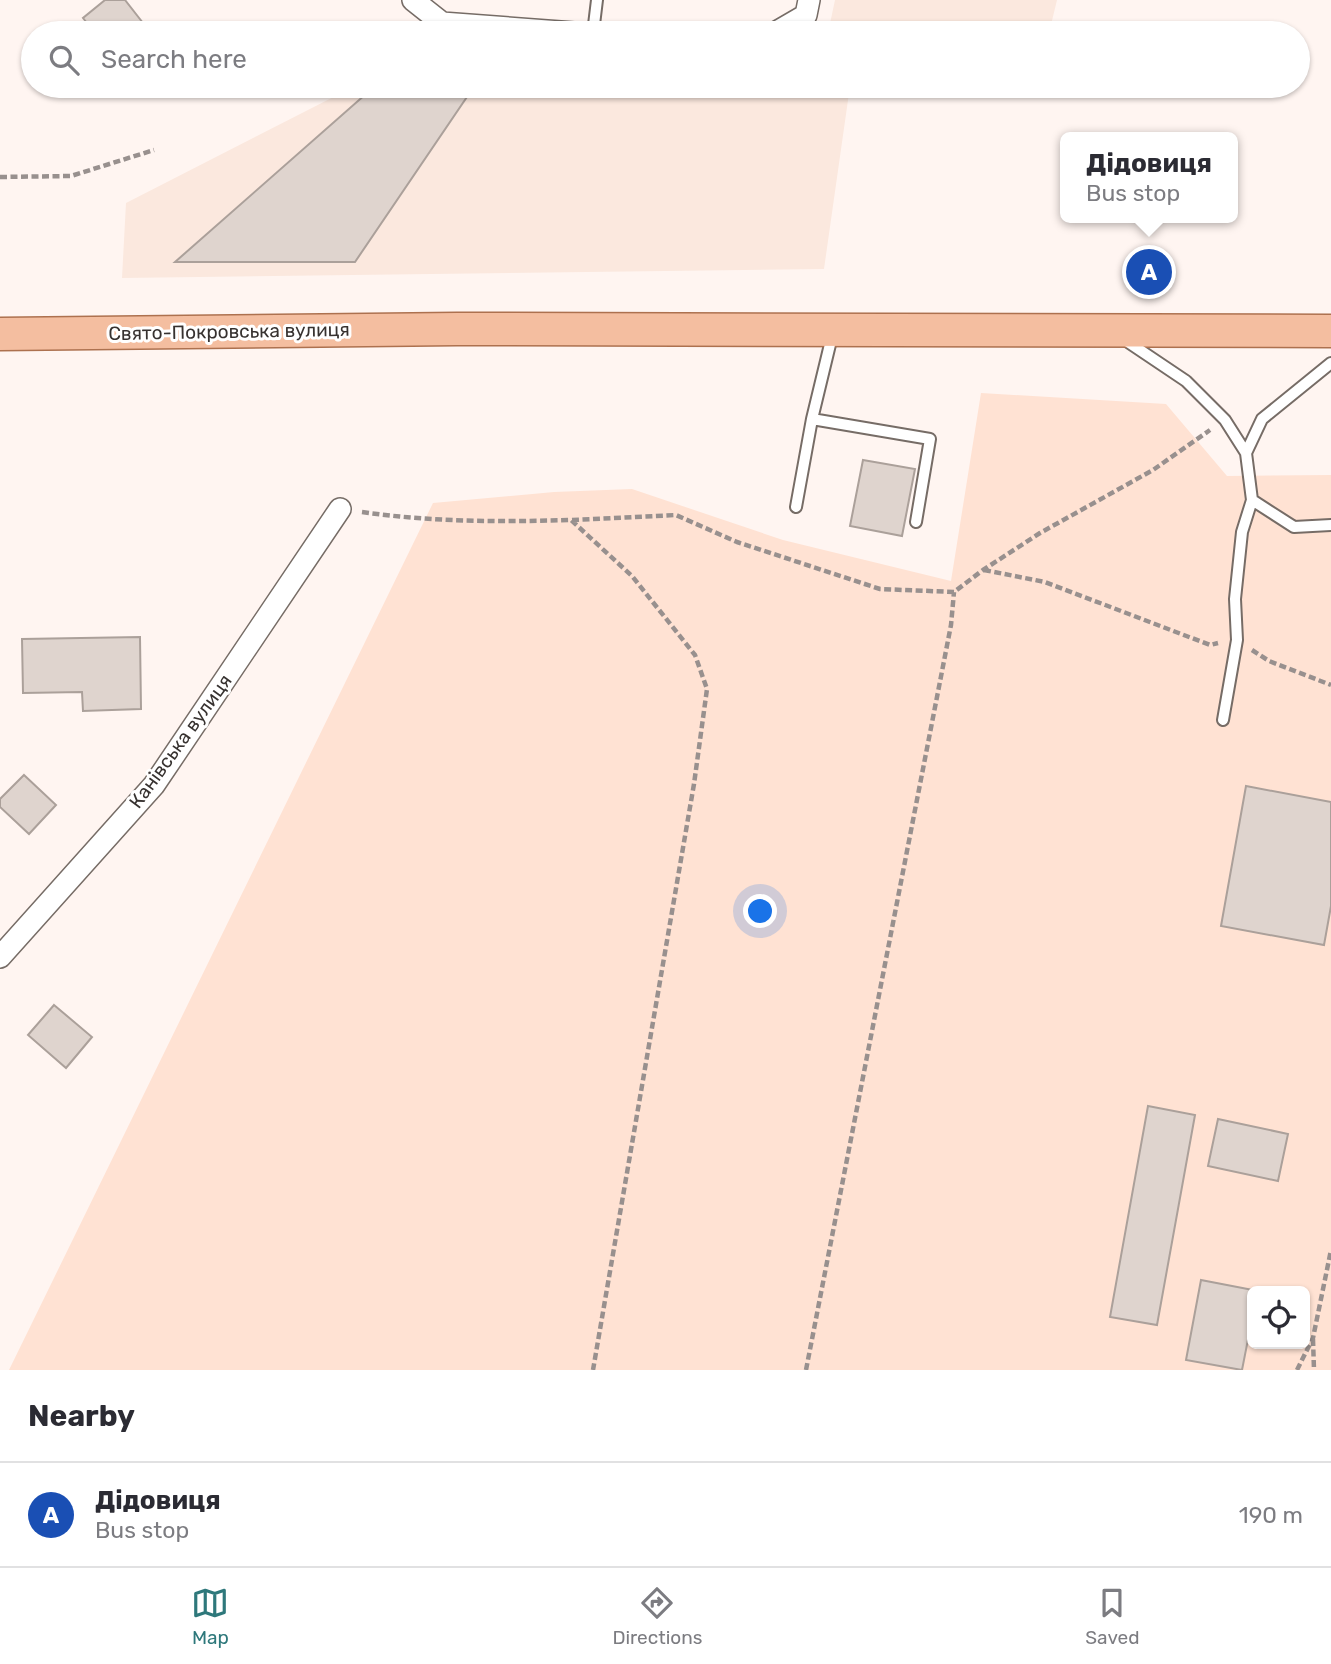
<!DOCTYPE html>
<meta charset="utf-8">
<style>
body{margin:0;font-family:Rubik,sans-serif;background:#f7f7f7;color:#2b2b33}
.controls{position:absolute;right:21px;bottom:21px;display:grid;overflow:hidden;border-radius:10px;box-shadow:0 2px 5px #0004}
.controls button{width:63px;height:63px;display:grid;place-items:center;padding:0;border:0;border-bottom:2px solid #e1e1e2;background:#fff;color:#2b2b33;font:35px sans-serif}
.you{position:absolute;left:761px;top:912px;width:24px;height:24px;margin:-18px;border:5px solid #fff;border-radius:50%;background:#1a73e8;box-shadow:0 0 0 10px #1a73e833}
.badge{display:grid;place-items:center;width:46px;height:46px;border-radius:50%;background:#2e787b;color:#fff;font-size:23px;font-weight:700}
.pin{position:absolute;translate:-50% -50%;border:4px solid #fff;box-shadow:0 2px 7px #0006}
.popup{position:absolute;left:1060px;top:132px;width:178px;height:91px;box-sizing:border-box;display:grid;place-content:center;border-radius:10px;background:#fff;filter:drop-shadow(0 2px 5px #0005);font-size:23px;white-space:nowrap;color:#7c7c81}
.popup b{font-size:26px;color:#2b2b33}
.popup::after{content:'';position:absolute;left:50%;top:100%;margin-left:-14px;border:14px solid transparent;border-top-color:#fff}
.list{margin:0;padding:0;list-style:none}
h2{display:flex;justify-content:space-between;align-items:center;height:91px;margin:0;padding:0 28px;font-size:30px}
h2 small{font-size:23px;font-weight:400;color:#7c7c81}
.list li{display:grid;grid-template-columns:46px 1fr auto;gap:21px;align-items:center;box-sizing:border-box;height:105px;padding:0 28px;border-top:2px solid #e1e1e2}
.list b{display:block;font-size:26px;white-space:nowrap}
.list p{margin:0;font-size:23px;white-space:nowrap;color:#7c7c81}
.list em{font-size:23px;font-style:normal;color:#7c7c81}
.icon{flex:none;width:38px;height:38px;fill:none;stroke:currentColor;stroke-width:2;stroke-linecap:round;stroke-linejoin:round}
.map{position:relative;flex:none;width:1331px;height:1370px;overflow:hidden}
.search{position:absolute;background:#fff;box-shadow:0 2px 5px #0004;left:21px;right:21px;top:21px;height:77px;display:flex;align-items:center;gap:18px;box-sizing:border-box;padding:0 24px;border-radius:38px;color:#7c7c81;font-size:26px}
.sheet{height:196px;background:#fff}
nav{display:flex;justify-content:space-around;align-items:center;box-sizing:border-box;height:98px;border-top:2px solid #e1e1e2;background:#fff;font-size:19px;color:#7c7c81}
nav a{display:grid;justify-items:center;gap:4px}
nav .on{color:#2e787b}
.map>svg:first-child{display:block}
</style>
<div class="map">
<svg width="1331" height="1370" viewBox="0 0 1331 1370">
<rect width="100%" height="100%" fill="#fff5f1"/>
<path fill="#fbe8de" d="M835,0H1057L1049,33H828Z
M355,86H850L824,269L122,278L126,203Z
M855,86H1035L1033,96Z"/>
<path fill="#ffe2d3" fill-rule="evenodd" d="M981,393L1166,404L1227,476L1331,475V1370H9L433,503L554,492L632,489L783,540L951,581ZM1252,1291H1305V1344H1252Z"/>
<path fill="#dfd4ce" stroke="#aba09a" stroke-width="2" d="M105,0H125L143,23L130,33H95L83,18Z
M375,86H467L473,88L355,262H175Z
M863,460L915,469L902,536L850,526Z
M140,637L141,709L83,711L82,692L23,693L22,639Z
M24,775L56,805L29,834L0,807V799Z
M1246,786L1331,802V906L1324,945L1221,926Z
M54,1005L92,1037L66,1068L28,1035Z
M1148,1106L1195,1115L1157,1325L1110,1317Z
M1218,1119L1288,1134L1278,1181L1208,1166Z
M1201,1280L1258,1291H1252V1319L1242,1370L1186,1360Z"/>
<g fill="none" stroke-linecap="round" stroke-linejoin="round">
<g stroke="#766c66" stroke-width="14">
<path id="lane" d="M593,33L597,0
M1125,340L1186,381L1225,420L1246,453L1252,500L1242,532L1235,599L1237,640L1223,720
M812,419L930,439L916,522
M1246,453L1262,419L1331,363
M1252,500L1294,527L1331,525
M796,507L812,419L833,332"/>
</g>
<g stroke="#766c66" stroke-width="24">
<path id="street" d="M413,0L442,23L574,33
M775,33L806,15L809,0
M0,957L154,785L340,509"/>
</g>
<g stroke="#ad714f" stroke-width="35">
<path id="primary" d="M0,334L457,329L1331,331"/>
</g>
<path stroke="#98908e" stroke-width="4.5" stroke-dasharray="7 3.5" stroke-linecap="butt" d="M0,177L71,176L154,150
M362,512C431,522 501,522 571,520L632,576L695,655L707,689L694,784L593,1370
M572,520L676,515L737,542L880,589L954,592L983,570L1040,533L1153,470L1210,430
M984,570L1045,582L1210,645L1218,643
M1252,650L1269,661L1331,685
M1313,1339L1314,1370
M806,1370L951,625L954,592
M1297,1370L1313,1338L1331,1250"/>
<use href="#lane" stroke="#fff" stroke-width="10"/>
<use href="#street" stroke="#fff" stroke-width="21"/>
<use href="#primary" stroke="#f4bea0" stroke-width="32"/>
</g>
<g text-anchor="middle" stroke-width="6" stroke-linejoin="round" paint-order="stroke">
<g font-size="19" fill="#373230" stroke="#fff">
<text transform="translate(229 331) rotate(-1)" y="7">Свято-Покровська вулиця</text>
<text transform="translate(180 741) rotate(-54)" y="7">Канівська вулиця</text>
</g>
</g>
</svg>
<div class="controls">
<button><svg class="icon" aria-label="locate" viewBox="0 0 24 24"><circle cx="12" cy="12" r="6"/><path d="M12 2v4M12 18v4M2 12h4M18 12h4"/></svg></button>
</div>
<div class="you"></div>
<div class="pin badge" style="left:1149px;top:272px;background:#1a4fb4">A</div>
<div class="popup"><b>Дідовиця</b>Bus stop</div>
<div class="search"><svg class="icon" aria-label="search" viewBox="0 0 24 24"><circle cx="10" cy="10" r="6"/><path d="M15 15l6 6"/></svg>Search here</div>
</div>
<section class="sheet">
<h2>Nearby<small></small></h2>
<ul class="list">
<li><span class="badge" style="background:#1a4fb4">A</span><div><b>Дідовиця</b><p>Bus stop</p></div><em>190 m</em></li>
</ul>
</section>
<nav>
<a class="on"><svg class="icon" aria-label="map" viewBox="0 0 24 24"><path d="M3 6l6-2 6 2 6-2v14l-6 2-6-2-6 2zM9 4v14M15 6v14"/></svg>Map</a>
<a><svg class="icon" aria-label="directions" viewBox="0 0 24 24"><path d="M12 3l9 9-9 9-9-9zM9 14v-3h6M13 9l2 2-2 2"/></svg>Directions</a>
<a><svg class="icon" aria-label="saved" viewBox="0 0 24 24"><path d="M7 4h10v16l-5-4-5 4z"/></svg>Saved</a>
</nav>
